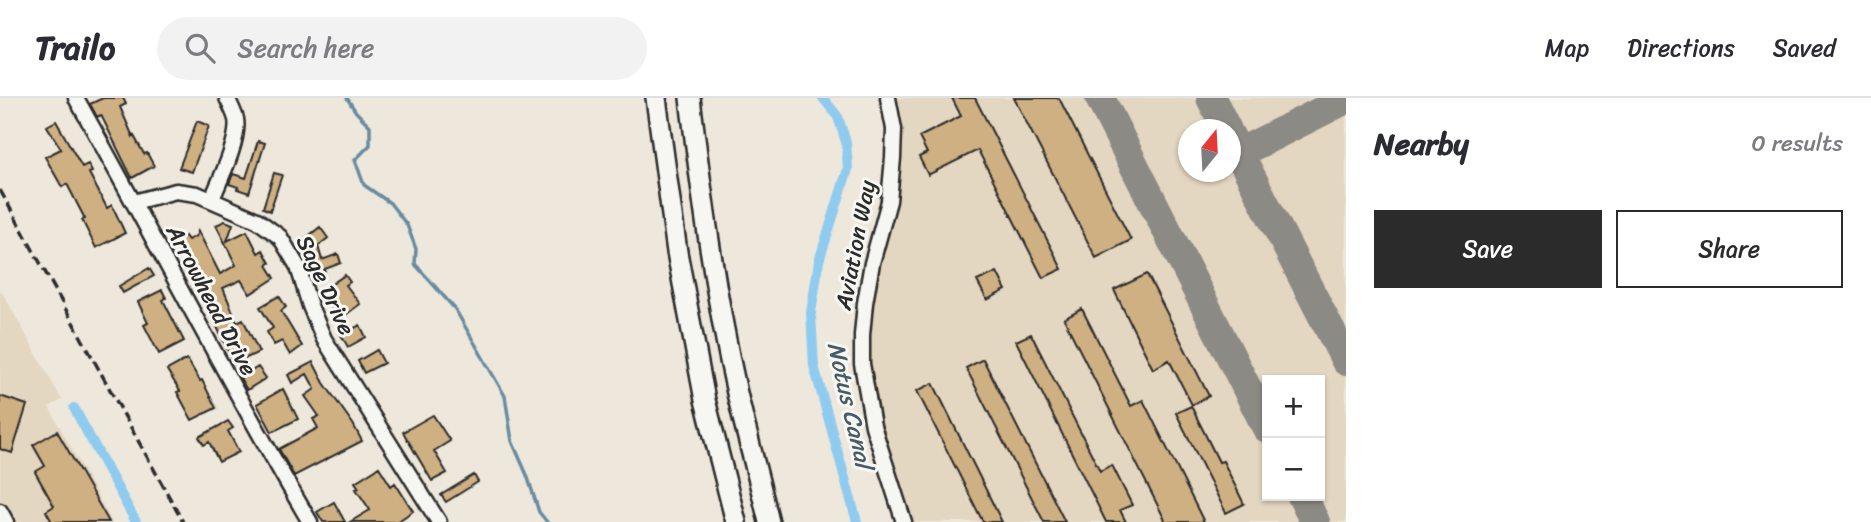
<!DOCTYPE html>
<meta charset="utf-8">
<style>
body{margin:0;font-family:Sriracha,sans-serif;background:#f2f2f3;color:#2b2b33}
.controls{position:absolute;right:21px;bottom:21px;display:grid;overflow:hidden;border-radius:0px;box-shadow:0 2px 5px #0004}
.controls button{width:63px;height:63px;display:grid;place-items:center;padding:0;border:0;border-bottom:2px solid #e1e1e2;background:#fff;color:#2b2b33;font:35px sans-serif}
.compass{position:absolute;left:1178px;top:21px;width:63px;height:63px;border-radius:50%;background:#fff;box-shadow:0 2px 5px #0004;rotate:18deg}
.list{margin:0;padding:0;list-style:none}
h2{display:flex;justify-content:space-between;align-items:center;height:91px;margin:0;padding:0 28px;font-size:30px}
h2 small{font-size:23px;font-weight:400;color:#7c7c81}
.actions{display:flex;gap:14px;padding:21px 28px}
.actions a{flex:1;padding:16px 0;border:2px solid #2b2b2b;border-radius:0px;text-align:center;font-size:24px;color:#2b2b2b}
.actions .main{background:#2b2b2b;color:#fff}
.icon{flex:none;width:38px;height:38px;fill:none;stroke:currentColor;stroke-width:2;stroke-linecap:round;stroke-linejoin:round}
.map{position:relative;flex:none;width:1346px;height:424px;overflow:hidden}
header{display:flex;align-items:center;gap:42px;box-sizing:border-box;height:98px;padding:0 35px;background:#fff;border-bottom:2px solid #e1e1e2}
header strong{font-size:33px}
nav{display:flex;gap:38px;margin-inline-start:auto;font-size:24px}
.search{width:490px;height:63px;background:#f2f2f3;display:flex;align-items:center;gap:18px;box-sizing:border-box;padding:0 24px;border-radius:38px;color:#7c7c81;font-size:26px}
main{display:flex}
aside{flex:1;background:#fff}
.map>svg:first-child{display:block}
</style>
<header>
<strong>Trailo</strong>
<div class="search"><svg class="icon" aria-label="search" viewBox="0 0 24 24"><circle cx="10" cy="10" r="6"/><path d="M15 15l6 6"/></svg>Search here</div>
<nav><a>Map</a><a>Directions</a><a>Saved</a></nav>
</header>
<main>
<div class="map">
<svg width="1346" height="424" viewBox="0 0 1346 424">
<rect width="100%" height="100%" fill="#eee8dc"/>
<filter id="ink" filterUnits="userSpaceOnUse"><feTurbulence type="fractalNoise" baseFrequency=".0143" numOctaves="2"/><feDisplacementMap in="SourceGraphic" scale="14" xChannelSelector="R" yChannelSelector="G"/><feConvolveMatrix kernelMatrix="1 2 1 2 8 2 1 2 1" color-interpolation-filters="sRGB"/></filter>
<g filter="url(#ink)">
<path fill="#e4d7c1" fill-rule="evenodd" d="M888,0H1346V424H904L873,328L862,237L889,103ZM1188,32H1230V74H1188ZM1267,282H1320V398H1267Z
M0,190L62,302L49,309L112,424H0Z"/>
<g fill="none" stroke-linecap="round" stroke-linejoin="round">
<path stroke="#678ba1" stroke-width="3.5" d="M347,0L356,14L370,28V47L355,62L364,87L390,105L407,127L416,151L415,166L455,211L505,298L512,343L527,377L539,414L547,424"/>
<path stroke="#8fcbef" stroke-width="10" d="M823,0L838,19L846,44L848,71L819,163L811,215L814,268L857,424
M74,310L136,424"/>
<path stroke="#8c8a84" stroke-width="30" d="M1100,0L1267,330
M1211,0L1227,32
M1230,38L1346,263
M1239,55L1346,1
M1302,398L1315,424"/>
</g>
<path fill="#ceb082" stroke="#2b2b2b" stroke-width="2" d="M103,0H123L126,6L120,9L133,39L134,38L144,56L147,55L154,68L132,80L101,17L97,19L90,6Z
M952,0H975L1062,171L1043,180L978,52L928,77L919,59L927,55L919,39L961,18Z
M1014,0H1059L1131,142L1096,160Z
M56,23L82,69L88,66L92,74L89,75L107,110L112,107L125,135L96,150L82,122L85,121L67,86L62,89L45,59L61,51L47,28Z
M197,23L209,28L192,74L179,70Z
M258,43L265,45L249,95L237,91L238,89L229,86L233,76L246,80Z
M274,75L282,77L270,113L263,110Z
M225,123L233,126L227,143L247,133L258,155L263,152L270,165L267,167L275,180L250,196L241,182L223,190L237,224L243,221L259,254L234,266L208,209L211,207L196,175L194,176L182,153L179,155L173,144L185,138L188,142L196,138L198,133L220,176L236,167L216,127Z
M320,129L328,140L318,148L322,162L338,156L341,165L325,171V173L323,172L313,175L309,164L315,162L301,144Z
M149,170L154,178L123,195L119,188Z
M997,174L1006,192L987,202L977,183Z
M1147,176L1209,298L1192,307L1169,262L1153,271L1114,192Z
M345,177L350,184L346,187L360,206L340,221L320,194Z
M162,192L166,200L163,202L184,243L159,256L144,227L148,225L138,204Z
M279,198L286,209L281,213L302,248L290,257L282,243L274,247L267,234L273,230L260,209Z
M1082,211L1131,308L1143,302L1204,424H1166L1064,221Z
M360,227L366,239L348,249L341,237Z
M1031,236L1100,373L1112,367L1132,407L1120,412L1126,424H1106L1016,243Z
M377,252L384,265L364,275L358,263Z
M187,261L200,283L202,282L216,310L192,322L177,294L180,293L167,272Z
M983,261L1065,424H1044L966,270Z
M313,264L324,285L353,326L362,343L294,378L279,351L318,330L313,321L319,318L305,298L315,291L307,276L292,285L288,277Z
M258,269L266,280L247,292L240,280Z
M933,285L1002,424H983L917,293Z
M283,291L298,321L272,334L257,306Z
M0,298L27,307L12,355L0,351Z
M1191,308L1219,364L1223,363L1244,406L1226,415L1176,315Z
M433,317L450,343L434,353L447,375L432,383L403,334Z
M228,323L233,330L228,333L239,354L219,364L209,344L204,347L199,339Z
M57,333L109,424H52L46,413L54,408L35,374L45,368L33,347Z
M379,369L391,388L395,385L413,413L397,424H350L370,412L356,391L359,390L355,384Z
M474,377L478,384L446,404L441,397Z
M334,404L345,424H323L317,414Z"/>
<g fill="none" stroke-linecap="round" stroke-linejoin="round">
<g stroke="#2b2b2b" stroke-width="19">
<path id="minor" d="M76,0C155,141 228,285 310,424
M888,0L894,31L893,60L889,103L872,165L865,205L862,237V266L873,328L904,424
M212,101C220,82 240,41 236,21C234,14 230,6 227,0
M134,104L176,93L197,96L257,122L280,139L298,169L310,208L324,241L439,424
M0,413L6,424"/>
</g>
<g stroke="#2b2b2b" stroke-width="24">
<path id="highway" d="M656,0L677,154L705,302L736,424
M690,0C702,99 715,197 737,295C747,338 759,381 769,424"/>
</g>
<use href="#minor" stroke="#f6f6f2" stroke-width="14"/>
<use href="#highway" stroke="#f6f6f2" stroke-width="19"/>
<path stroke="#2b2b2b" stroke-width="3.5" stroke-dasharray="10 5" stroke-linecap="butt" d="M0,92L183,424"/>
</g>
</g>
<g text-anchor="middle" stroke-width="6" stroke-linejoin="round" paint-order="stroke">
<g font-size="23" fill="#2b2b2b" stroke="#f6f6f2">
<text transform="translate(855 147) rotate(-79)" y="8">Aviation Way</text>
<text transform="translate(326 187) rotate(65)" y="8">Sage Drive</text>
<text transform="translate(212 202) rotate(62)" y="8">Arrowhead Drive</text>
</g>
<g font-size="24" font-style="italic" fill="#495b66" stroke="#f6f6f2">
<text transform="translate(850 307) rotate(77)" y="8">Notus Canal</text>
</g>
</g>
</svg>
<div class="controls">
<button>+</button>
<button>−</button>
</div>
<svg class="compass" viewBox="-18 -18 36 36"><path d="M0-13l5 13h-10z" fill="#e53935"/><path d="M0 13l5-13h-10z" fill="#7c7c81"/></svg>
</div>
<aside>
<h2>Nearby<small>0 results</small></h2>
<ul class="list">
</ul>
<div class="actions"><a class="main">Save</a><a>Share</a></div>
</aside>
</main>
